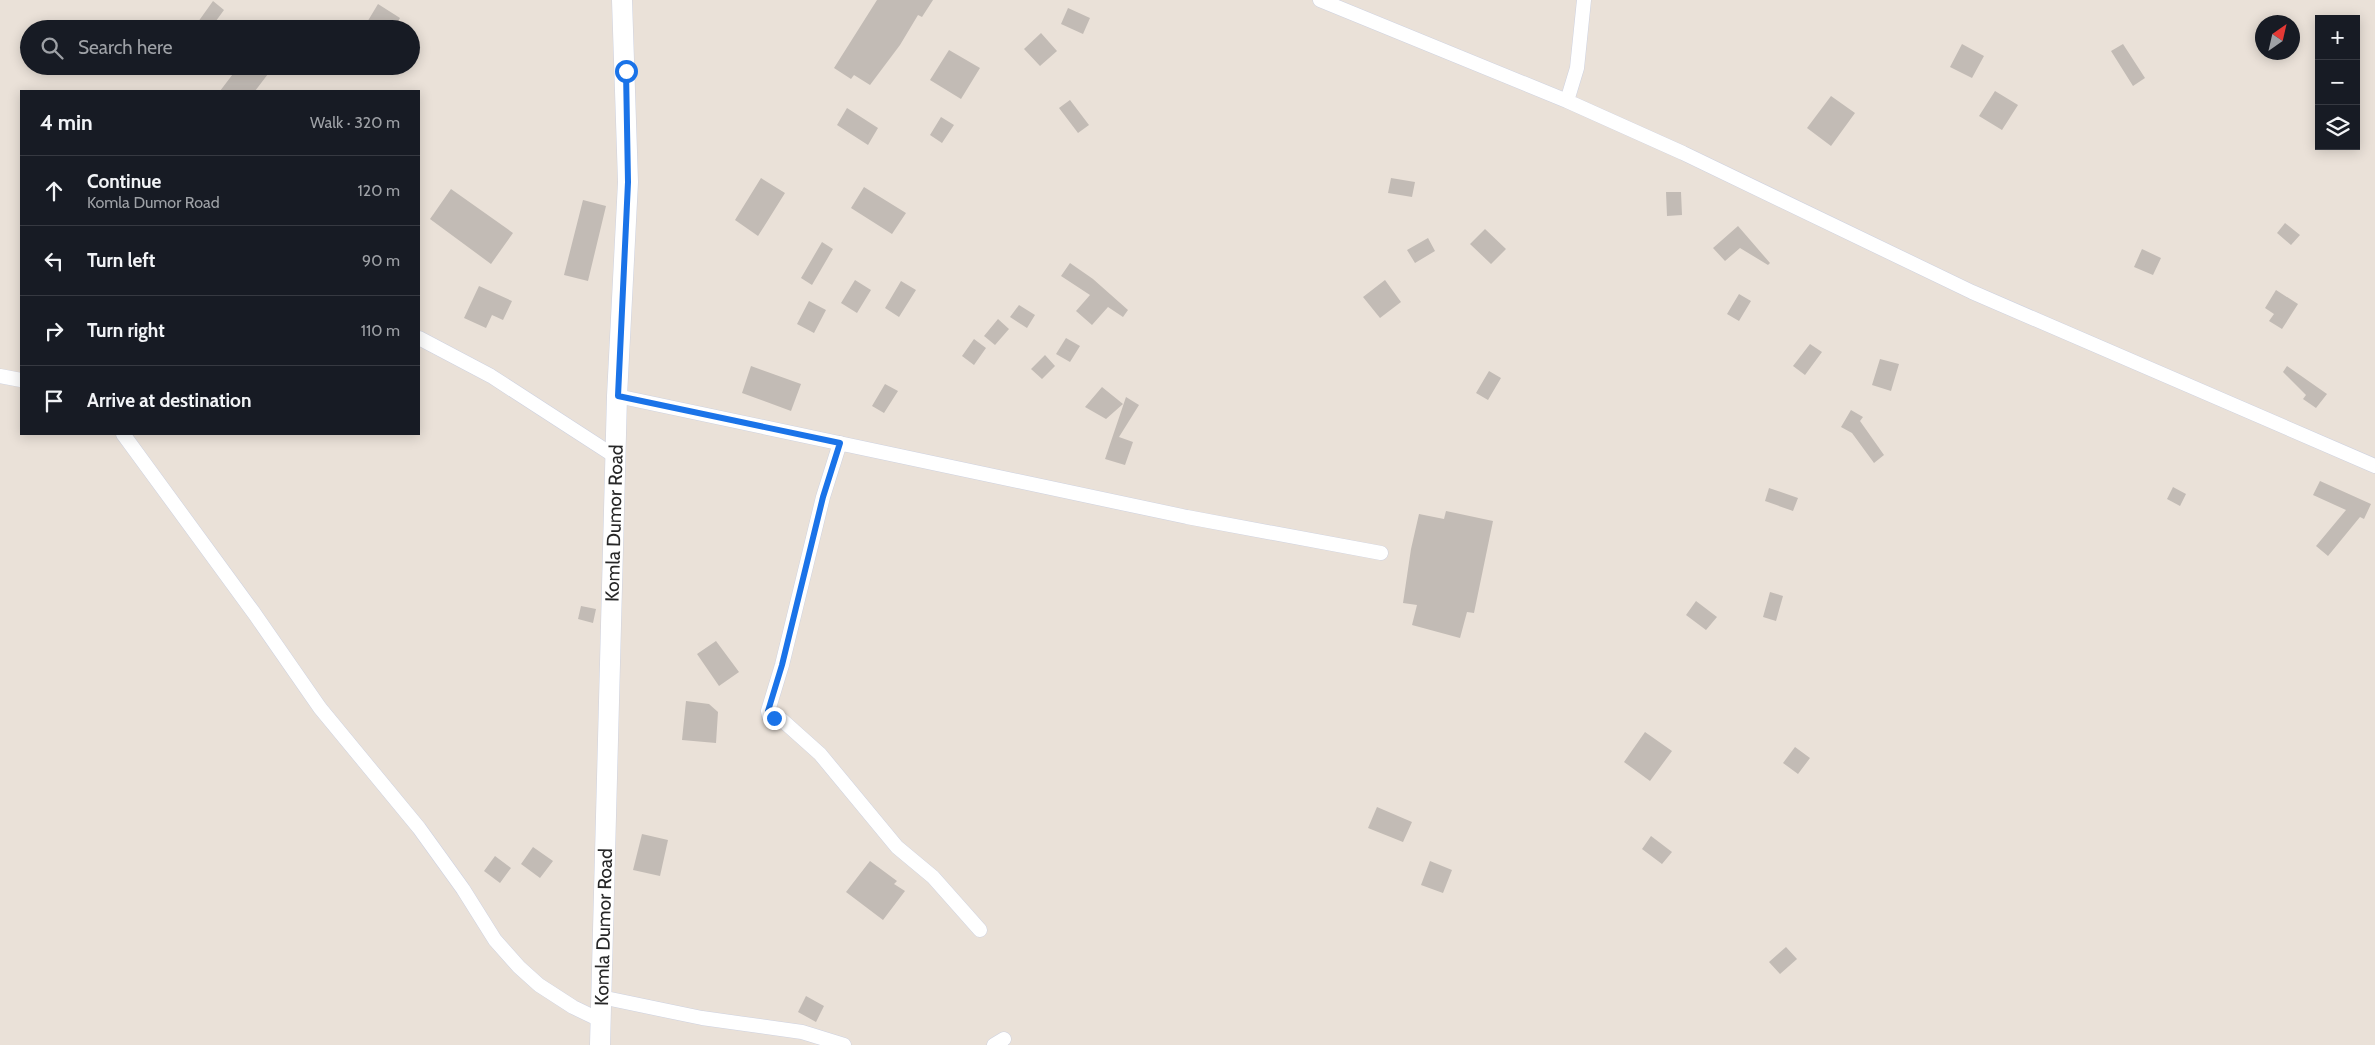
<!DOCTYPE html>
<meta charset="utf-8">
<style>
body{margin:0;font-family:Cabin,sans-serif;background:#242831;color:#f1f3f6}
.controls{position:absolute;right:15px;top:15px;display:grid;overflow:hidden;border-radius:0px;box-shadow:0 2px 12px #0003}
.controls button{width:45px;height:45px;display:grid;place-items:center;padding:0;border:0;border-bottom:1px solid #363941;background:#171b24;color:#f1f3f6;font:25px sans-serif}
.compass{position:absolute;left:2255px;top:15px;width:45px;height:45px;border-radius:50%;background:#171b24;box-shadow:0 2px 12px #0003;rotate:34deg}
.stop{position:absolute;width:15px;height:15px;margin:-11px;border:4px solid #1a73e8;border-radius:50%;background:#fff}
.stop.end{background:#1a73e8;border-color:#fff;box-shadow:0 1px 5px #0008}
.list{margin:0;padding:0;list-style:none}
h2{display:flex;justify-content:space-between;align-items:center;height:65px;margin:0;padding:0 20px;font-size:21px}
h2 small{font-size:16px;font-weight:400;color:#9ea1a6}
.list li{display:grid;grid-template-columns:32px 1fr auto;gap:15px;align-items:center;box-sizing:border-box;height:70px;padding:0 20px;border-top:1px solid #363941}
.list b{display:block;font-size:19px;white-space:nowrap}
.list p{margin:0;font-size:16px;white-space:nowrap;color:#9ea1a6}
.list em{font-size:16px;font-style:normal;color:#9ea1a6}
.icon{flex:none;width:28px;height:28px;fill:none;stroke:currentColor;stroke-width:2;stroke-linecap:round;stroke-linejoin:round}
.map{position:relative;flex:none;width:2375px;height:1045px;overflow:hidden}
.search{position:absolute;background:#171b24;box-shadow:0 2px 12px #0003;left:20px;top:20px;width:400px;height:55px;display:flex;align-items:center;gap:12px;box-sizing:border-box;padding:0 18px;border-radius:28px;color:#9ea1a6;font-size:19px}
.panel{position:absolute;background:#171b24;box-shadow:0 2px 12px #0003;left:20px;top:90px;width:400px;height:345px;border-radius:0px}
.map>svg:first-child{display:block}
</style>
<div class="map">
<svg width="2375" height="1045" viewBox="0 0 2375 1045">
<rect width="100%" height="100%" fill="#eae1d8"/>
<path fill="#c2bbb5" d="M877,0H933L922,17L918,15L900,45L870,85L854,75L851,79L834,68Z
M213,1L224,10L210,29H193Z
M378,4L400,18L394,29H363Z
M1068,8L1090,18L1083,34L1061,24Z
M1041,33L1057,51L1040,66L1024,49Z
M1962,44L1984,56L1972,78L1950,67Z
M2123,44L2145,78L2133,86L2111,51Z
M949,50L980,68L961,99L930,80Z
M239,66H257L268,74L255,91H220Z
M1995,91L2018,105L2002,130L1979,116Z
M1831,96L1855,113L1831,146L1807,128Z
M1070,100L1089,125L1078,133L1059,108Z
M847,108L878,128L868,145L837,125Z
M941,117L954,125L942,143L930,135Z
M761,178L785,193L758,236L735,220Z
M1391,178L1415,182L1412,197L1388,193Z
M864,187L906,213L892,234L851,208Z
M451,189L513,233L491,264L430,219Z
M1666,192H1681L1682,215L1667,216Z
M583,200L606,206L588,281L564,275Z
M2285,223L2300,235L2291,245L2277,233Z
M1738,226L1770,263L1768,265L1740,248L1725,261L1713,248Z
M1485,229L1506,249L1491,264L1470,244Z
M1428,238L1435,251L1415,263L1407,250Z
M822,242L833,249L812,285L801,278Z
M2142,249L2161,258L2153,275L2134,267Z
M1070,263L1093,279L1128,310L1123,317L1108,307L1092,325L1076,311L1090,295L1061,276Z
M855,280L871,290L857,313L841,303Z
M1385,280L1401,302L1380,318L1363,297Z
M901,281L916,290L899,317L885,308Z
M479,286L512,301L503,320L492,315L486,328L464,318Z
M2276,290L2298,304L2282,329L2269,321L2274,314L2265,308Z
M1739,294L1751,301L1739,321L1727,314Z
M809,301L826,310L814,333L797,324Z
M1019,305L1035,315L1027,328L1010,317Z
M998,319L1009,329L995,345L984,336Z
M1066,338L1080,346L1070,362L1056,354Z
M974,339L986,348L974,365L962,356Z
M1810,344L1822,352L1805,375L1793,366Z
M1045,355L1055,366L1042,379L1031,369Z
M1880,359L1899,364L1891,391L1872,385Z
M751,366L801,384L791,411L742,393Z
M2287,366L2327,394L2316,408L2303,399L2306,395L2283,372Z
M1489,371L1501,378L1488,400L1476,393Z
M885,384L898,391L884,413L872,406Z
M1102,387L1123,404L1106,419L1085,407Z
M1126,397L1139,405L1119,437L1133,442L1125,465L1105,459Z
M1851,410L1863,417L1860,421L1884,455L1874,463L1852,433L1841,427Z
M2320,481L2371,504L2364,519L2360,517L2328,556L2316,546L2346,510L2313,495Z
M2173,487L2186,494L2180,506L2167,499Z
M1769,488L1798,498L1793,511L1765,501Z
M1446,511L1493,521L1474,613L1467,612L1460,638L1412,625L1417,605L1403,603L1411,549L1419,514L1444,519Z
M1770,592L1783,596L1776,621L1763,617Z
M1696,601L1717,617L1706,630L1686,615Z
M581,606L596,609L593,623L578,619Z
M716,641L739,672L719,686L697,654Z
M686,701L709,704L718,712L716,743L682,740Z
M1645,732L1672,751L1650,781L1624,762Z
M1795,747L1810,758L1798,774L1783,763Z
M1377,807L1412,822L1403,842L1368,828Z
M642,834L668,840L660,876L633,870Z
M1651,836L1672,852L1662,864L1642,849Z
M533,847L553,861L540,878L521,864Z
M495,856L511,868L500,883L484,871Z
M870,861L897,881L894,884L905,891L883,920L846,892Z
M1430,861L1452,870L1443,893L1421,885Z
M1786,947L1797,959L1780,974L1769,962Z
M806,996L824,1006L816,1022L798,1012Z"/>
<g fill="none" stroke-linecap="round" stroke-linejoin="round">
<g stroke="#ced2e0" stroke-width="15">
<path id="street" d="M1320,0L1567,101L1683,153L1972,292L2375,466
M1567,101L1577,68L1584,0
M419,338L491,376L616,457
M0,376L21,380
M617,396L1187,517L1381,553
M123,434L254,613L320,708L419,828L463,889L495,940L519,967L539,985L573,1007L600,1020
M840,443L823,497L782,665L768,711L769,716L782,720L820,754L897,847L933,877L980,930
M601,997L702,1018L802,1032L844,1045
M994,1045L1004,1039"/>
</g>
<g stroke="#ced2e0" stroke-width="21">
<g id="secondary">
<path id="s1" d="M600,1045L617,396L628,182L622,0"/>
</g>
</g>
<use href="#street" stroke="#fff" stroke-width="14"/>
<use href="#secondary" stroke="#fff" stroke-width="20"/>
</g>
<g fill="none" stroke-linecap="round" stroke-linejoin="round">
<path stroke="#1a73e8" stroke-width="6" d="M626,71L628,182L618,396L840,443L823,497L782,665L768,711L769,716L774,718"/>
</g>
<g text-anchor="middle" stroke-width="5" stroke-linejoin="round" paint-order="stroke">
<g font-size="19" fill="#272727" stroke="#fff">
<text dy="7" stroke="none"><textPath href="#s1" startOffset="522">Komla Dumor Road</textPath></text>
<text dy="7" stroke="none"><textPath href="#s1" startOffset="118">Komla Dumor Road</textPath></text>
</g>
</g>
</svg>
<div class="controls">
<button>+</button>
<button>−</button>
<button><svg class="icon" aria-label="layers" viewBox="0 0 24 24"><path d="M12 4l9 5-9 5-9-5zM3 14l9 5 9-5"/></svg></button>
</div>
<svg class="compass" viewBox="-18 -18 36 36"><path d="M0-13l5 13h-10z" fill="#e53935"/><path d="M0 13l5-13h-10z" fill="#9ea1a6"/></svg>
<div class="stop" style="left:626px;top:71px"></div>
<div class="stop end" style="left:774px;top:718px"></div>
<div class="search"><svg class="icon" aria-label="search" viewBox="0 0 24 24"><circle cx="10" cy="10" r="6"/><path d="M15 15l6 6"/></svg>Search here</div>
<section class="panel">
<h2>4 min<small>Walk · 320 m</small></h2>
<ul class="list">
<li><svg class="icon" aria-label="ahead" viewBox="0 0 24 24"><path d="M12 20V5M6 11l6-6 6 6"/></svg><div><b>Continue</b><p>Komla Dumor Road</p></div><em>120 m</em></li>
<li><svg class="icon" aria-label="left" viewBox="0 0 24 24"><path d="M17 20v-9H6M10 6l-5 5 5 5"/></svg><div><b>Turn left</b></div><em>90 m</em></li>
<li><svg class="icon" aria-label="right" viewBox="0 0 24 24"><path d="M7 20v-9h11M14 6l5 5-5 5"/></svg><div><b>Turn right</b></div><em>110 m</em></li>
<li><svg class="icon" aria-label="arrive" viewBox="0 0 24 24"><path d="M6 21V4h12l-3 4 3 4H6"/></svg><div><b>Arrive at destination</b></div></li>
</ul>
</section>
</div>
